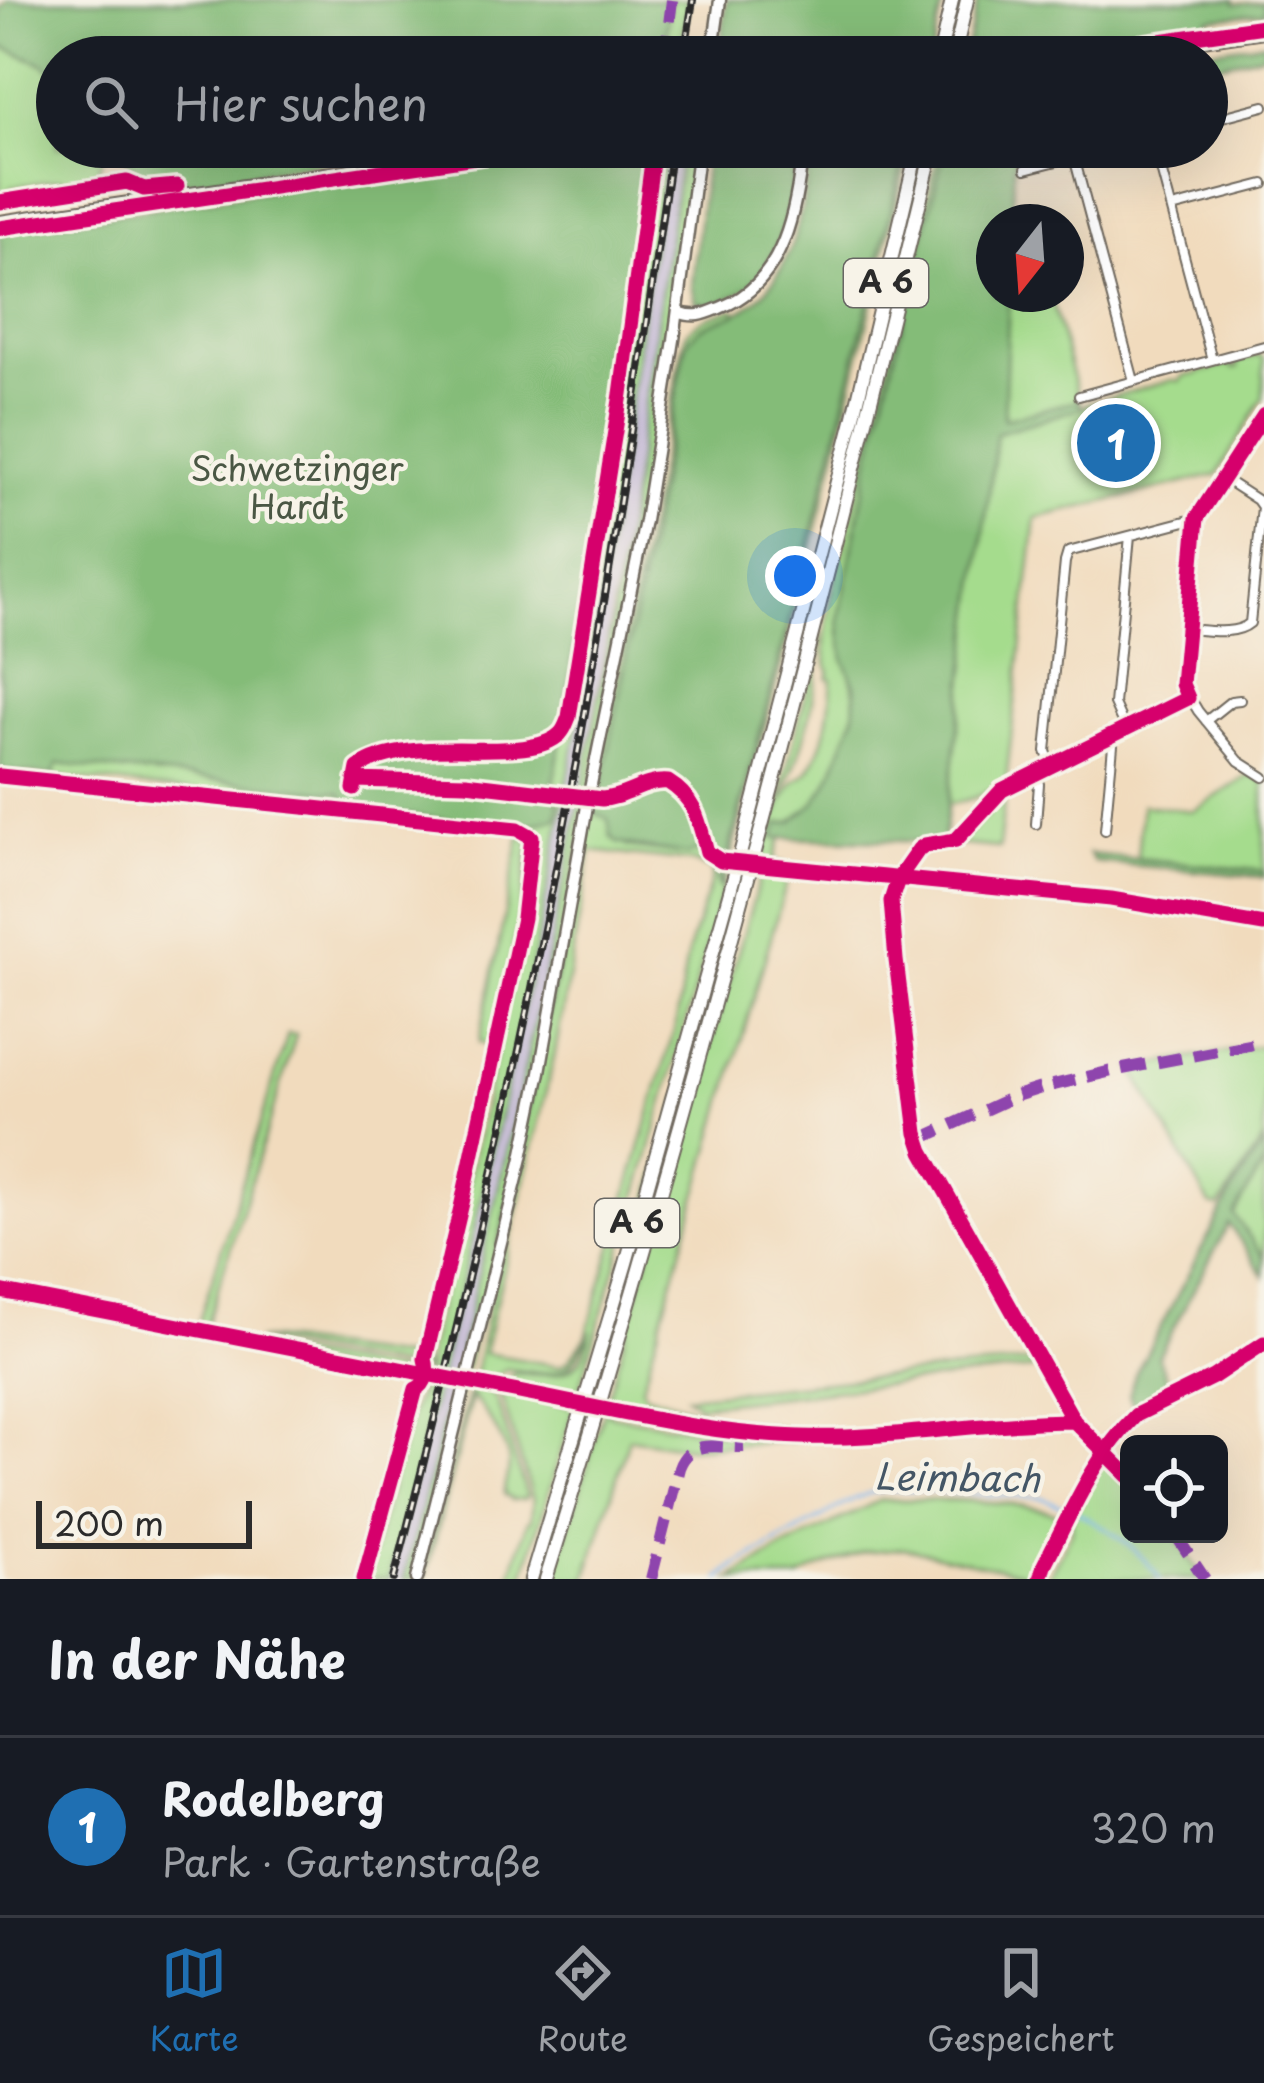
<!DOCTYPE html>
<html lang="de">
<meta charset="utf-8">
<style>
body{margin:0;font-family:"Playpen Sans",sans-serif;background:#20242c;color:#f1f3f6}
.controls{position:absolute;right:36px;bottom:36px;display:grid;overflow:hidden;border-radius:18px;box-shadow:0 12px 48px #0002}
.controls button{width:108px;height:108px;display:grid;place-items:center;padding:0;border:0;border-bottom:3px solid #363941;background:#171b24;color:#f1f3f6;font:60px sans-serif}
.compass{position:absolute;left:976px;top:204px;width:108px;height:108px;border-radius:50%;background:#171b24;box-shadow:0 12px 48px #0002;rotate:197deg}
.scale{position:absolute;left:36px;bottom:30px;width:216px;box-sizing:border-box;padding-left:12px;border:6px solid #2b2b2b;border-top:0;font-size:33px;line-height:42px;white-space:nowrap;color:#2b2b2b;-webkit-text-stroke:9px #f7f3e8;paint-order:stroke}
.you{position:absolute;left:795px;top:576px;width:42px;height:42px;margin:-30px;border:9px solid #fff;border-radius:50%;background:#1a73e8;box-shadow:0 0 0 18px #1a73e833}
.badge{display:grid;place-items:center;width:78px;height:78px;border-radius:50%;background:#1f6fb2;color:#fff;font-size:39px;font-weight:700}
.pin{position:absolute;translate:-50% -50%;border:6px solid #fff;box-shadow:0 3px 12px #0006}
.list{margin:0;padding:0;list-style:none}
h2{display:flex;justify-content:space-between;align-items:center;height:156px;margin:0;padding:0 48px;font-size:51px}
h2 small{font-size:39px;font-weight:400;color:#9ea1a6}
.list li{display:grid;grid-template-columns:78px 1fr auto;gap:36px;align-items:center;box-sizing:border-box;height:180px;padding:0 48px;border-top:3px solid #363941}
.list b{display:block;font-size:45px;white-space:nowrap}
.list p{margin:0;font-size:39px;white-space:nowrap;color:#9ea1a6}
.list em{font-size:39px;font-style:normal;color:#9ea1a6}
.icon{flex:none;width:66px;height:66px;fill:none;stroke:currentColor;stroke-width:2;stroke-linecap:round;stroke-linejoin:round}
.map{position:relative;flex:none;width:1264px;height:1579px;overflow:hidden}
.search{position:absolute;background:#171b24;box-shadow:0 12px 48px #0002;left:36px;right:36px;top:36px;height:132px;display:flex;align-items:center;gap:30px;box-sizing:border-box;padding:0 42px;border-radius:66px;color:#9ea1a6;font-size:45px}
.sheet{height:336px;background:#171b24}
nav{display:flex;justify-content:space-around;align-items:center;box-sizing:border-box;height:168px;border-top:3px solid #363941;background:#171b24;font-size:33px;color:#9ea1a6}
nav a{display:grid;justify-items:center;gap:6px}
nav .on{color:#1f6fb2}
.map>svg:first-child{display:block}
</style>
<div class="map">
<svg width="1264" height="1579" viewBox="0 0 1264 1579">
<rect width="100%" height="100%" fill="#f7f3e8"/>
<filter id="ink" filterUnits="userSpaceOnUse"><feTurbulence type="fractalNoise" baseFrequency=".00833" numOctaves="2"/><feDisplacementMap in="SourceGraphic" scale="24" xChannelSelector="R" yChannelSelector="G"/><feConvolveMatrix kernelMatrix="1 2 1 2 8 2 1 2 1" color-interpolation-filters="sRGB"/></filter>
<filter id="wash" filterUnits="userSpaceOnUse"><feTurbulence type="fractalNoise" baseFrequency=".004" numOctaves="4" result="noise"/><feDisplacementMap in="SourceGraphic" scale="48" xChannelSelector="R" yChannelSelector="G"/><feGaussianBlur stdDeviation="2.7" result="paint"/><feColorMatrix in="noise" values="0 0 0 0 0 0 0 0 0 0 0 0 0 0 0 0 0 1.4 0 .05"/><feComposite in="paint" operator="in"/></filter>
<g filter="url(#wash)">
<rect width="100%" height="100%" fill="#f1dbbd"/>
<path fill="#c9bfd7" d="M667,147H682L648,389L578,805L543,987L469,1321L404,1579H389L455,1317L501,1111L564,803L633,387Z"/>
<path fill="#a5dc8d" stroke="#68845c" stroke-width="3" fill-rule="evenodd" d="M670,0H688L680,57H663Z
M0,46L44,64L57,76V147H106L93,187L86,188L61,179L12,187L7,193L0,194Z
M650,147H667C636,366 604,584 564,801C516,1062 455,1321 389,1579H365L410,1416L419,1393L427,1380L428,1354L464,1200L524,920L534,839L526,830L505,826L523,827L557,817L559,803L552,797L599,485L627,318L626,305Z
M682,147H695L647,488L532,1092L503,1222L414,1579H404C469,1324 528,1068 578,810C620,590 651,368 682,147Z
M906,147H910L832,470L730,860L726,861L829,467Z
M940,147H945C907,301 868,455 840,611C834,649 862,681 853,718C848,742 831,782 816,801C805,815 788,826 775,838H781L774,860L791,867L764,865L762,862C770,836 777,802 795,782C799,778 805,776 808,771C827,745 830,710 832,679L828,678L830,672C821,654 828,624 831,601Z
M1009,294H1050L1079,400L1003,420Z
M733,309L739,312L700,328L686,345L600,796H594L685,336C693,320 717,314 733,309Z
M1260,355L1264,359L1263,398L1217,475L1036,518L1006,782L974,798L948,805L997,432L1085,406L1086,404L1172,380L1180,381L1182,377L1231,364L1233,368L1238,367L1237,361Z
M822,632C816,692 807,749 778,802Z
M58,764L340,793L347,805L341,808L52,776Z
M1250,775L1264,782V871L1137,858L1142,805L1193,811Z
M1005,795L999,848L957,844Z
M591,811L609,819L611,836L628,847L687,855L696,851L715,867L719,885L725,863L729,866L647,1162L523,1579H510L528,1521H531L533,1499L501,1396L507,1393L572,1407L573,1399L509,1386L506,1380L515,1373C555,1377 585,1378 590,1330C569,1383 555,1373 506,1369L489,1381L477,1382L476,1387L489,1390L496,1398L527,1496L524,1499L512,1500L504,1494C503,1484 509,1476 509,1465C509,1444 484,1411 472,1396L425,1579H421L475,1372ZM591,851L693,862L712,870V879L688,951L676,1024L586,1337L568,1361L559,1366L484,1353L555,1053Z
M521,832L526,837L529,846L520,917L493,1046L479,1042Z
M763,867L790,871L642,1387L646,1394L722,1417L794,1430L797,1433L717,1428L611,1406L608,1414L727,1435L790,1438L791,1441L689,1447L629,1438L586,1579H554Z
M288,1034L296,1035L206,1327L198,1325Z
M1264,1045V1138L1219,1207L1210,1205L1132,1068Z
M679,1096L683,1097L541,1579H536Z
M1264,1163V1257L1234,1215Z
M272,1339L415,1359L423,1362L425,1371L256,1340Z
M264,1347L423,1376L419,1383L401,1382L272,1354L263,1350Z
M1031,1362L1034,1369L699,1405L687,1396Z
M1103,1459H1109L1129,1481V1534H1174L1203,1579H1047L1072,1532V1516L1095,1467Z
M880,1500C929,1499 1024,1498 1066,1517L1037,1576L905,1548L864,1552L815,1569L798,1579H731L778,1551Z"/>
<path fill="#84bc78" stroke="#587452" stroke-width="3" d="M8,0H670L663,57H57V76L44,64L0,46V9Z
M727,0H944L931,57H719Z
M978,0H1234L1235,4L1264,2V13L1209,19L1201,32L1043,57H965Z
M1264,42V54L1207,67V57H1161Z
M117,147H429L155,188L146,187Z
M548,147H650L626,305L627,318L599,485L552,796L559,803L557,818L522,827L506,826L360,810L356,806L347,805L340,793L58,764L52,776L0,770V232Z
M707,147H798C792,195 783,274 732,297C720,303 710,306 696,302L692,285Z
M811,147H906L829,467L719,889L715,867L697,851L687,855L617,843L611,836L608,819L591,811L593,801H599L686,345C695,323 720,322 739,312C796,281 804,204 811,147Z
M945,147H1018L1014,168L1012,222H994V294H1009L1004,419L1079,400L1081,408L997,433L943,842L774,838L778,824L792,822L815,802L830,778L854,717L856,688L844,660L839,619L870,458Z
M1089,854L1264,871V877L1094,862Z
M1264,1143V1163L1234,1215L1264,1257V1276L1229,1224L1158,1357L1173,1393L1135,1410L1129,1395L1135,1375L1234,1188Z"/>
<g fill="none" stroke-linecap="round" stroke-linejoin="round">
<path stroke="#7db9ef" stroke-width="3" d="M1074,1510C1108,1528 1138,1547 1160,1579
M720,1579L737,1565L854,1499L870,1493L890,1491H921L1042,1498L1069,1508"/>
</g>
</g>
<g filter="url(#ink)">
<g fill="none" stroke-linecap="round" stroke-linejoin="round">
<g stroke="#70695e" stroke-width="12">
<path id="minor" d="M1100,57L1264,33
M1207,121L1264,106
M1155,147L1212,360
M1074,157L1134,381
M1026,169L1111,147
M1172,208L1264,184
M0,220L494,147
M1079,396L1264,346
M1264,415L1197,518L1182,684L1198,711L1239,761L1264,777
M1186,629C1206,630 1235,636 1250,623L1262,507L1257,500L1223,478
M1206,721L1231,701L1240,700
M1125,728L1114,704L1130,536
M1051,766L1046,751L1065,562L1068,552L1197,518
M1035,773L1039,784L1036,824
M1105,830L1114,735
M956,840L1002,790L1188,698"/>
</g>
<g stroke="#70695e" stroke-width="15">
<path id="major" d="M712,57L720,0
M678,312C696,319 705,314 722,307C785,282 797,207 803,147
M417,1579L522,1158L540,1072L590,789L645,521L674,340L699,147"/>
</g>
<g stroke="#70695e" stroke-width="16">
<path id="highway" d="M939,57L952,0
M954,57L967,0
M531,1579L626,1263L737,866L853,420L918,147
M546,1579C693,1107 817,628 933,147"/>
</g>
<use href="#minor" stroke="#fff" stroke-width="8"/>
<use href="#major" stroke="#fff" stroke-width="10"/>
<use href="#highway" stroke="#fff" stroke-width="12"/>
<g stroke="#2b2b2b" stroke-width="8">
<path id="rail" d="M684,57L693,0
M394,1579C472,1278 540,974 593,667C623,494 647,321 672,147"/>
</g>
<use href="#rail" stroke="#f7f3e8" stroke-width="3" stroke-dasharray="9" stroke-linecap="butt"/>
<path stroke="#8e44ad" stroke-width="12" stroke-dasharray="24 12" stroke-linecap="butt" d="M665,57L672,0
M919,1140L1013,1097L1041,1088L1112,1071L1264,1042
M1175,1534L1205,1579
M651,1579L679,1468C690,1438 717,1448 744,1447"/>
<g stroke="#f7f3e8" stroke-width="22">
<path id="cycleway" d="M1049,57L1264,26
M0,202L127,182L144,189L177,186
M0,228L542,147
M0,776L518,829L532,837L523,918L462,1203L425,1359C428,1369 427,1385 416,1389L364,1579
M355,780L466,783L602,799C626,798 643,780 668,782C696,799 699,822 707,852L721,861L1111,899L1264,925
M354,789L358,768C413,730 526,767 560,734C565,729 566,724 569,717L621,394L654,147
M0,1291C168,1324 335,1356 503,1389C601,1407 700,1434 801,1437C892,1440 983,1421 1074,1421
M1129,1476L1074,1421L923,1151L917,1133L896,960L891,901L898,879L919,849L925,845L956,840L1002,790L1188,698L1182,684L1197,518L1264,415
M1040,1579L1044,1565C1071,1513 1094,1457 1136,1415L1213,1377L1264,1343"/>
</g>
<use href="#cycleway" stroke="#d6006c" stroke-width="15"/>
</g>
</g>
<g text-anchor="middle" stroke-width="9" stroke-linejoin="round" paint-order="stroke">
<g fill="#f7f3e8" stroke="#686764" stroke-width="3">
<rect x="844" y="259" width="84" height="48" rx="9"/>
<rect x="595" y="1199" width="84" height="48" rx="9"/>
</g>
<g font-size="30" font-weight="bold" fill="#2b2b2b">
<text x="886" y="293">A 6</text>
<text x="637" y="1233">A 6</text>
</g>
<g font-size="33" fill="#4a5744" stroke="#f7f3e8">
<text x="297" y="481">Schwetzinger<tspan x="297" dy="38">Hardt</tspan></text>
</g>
<g font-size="36" font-style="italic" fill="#445666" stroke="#f7f3e8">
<text transform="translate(957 1478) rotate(1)" y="13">Leimbach</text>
</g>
</g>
</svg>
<div class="controls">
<button><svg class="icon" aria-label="locate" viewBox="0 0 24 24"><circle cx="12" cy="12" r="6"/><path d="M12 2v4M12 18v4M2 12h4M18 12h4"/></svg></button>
</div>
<svg class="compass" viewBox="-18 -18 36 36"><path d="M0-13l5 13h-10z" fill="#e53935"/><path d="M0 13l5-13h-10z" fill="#9ea1a6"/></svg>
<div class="scale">200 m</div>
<div class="you"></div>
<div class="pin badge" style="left:1116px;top:443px">1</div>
<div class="search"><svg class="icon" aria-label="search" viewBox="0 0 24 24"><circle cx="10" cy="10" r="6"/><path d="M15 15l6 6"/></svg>Hier suchen</div>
</div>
<section class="sheet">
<h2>In der Nähe<small></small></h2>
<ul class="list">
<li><span class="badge">1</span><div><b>Rodelberg</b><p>Park · Gartenstraße</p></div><em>320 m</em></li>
</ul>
</section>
<nav>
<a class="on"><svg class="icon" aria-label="map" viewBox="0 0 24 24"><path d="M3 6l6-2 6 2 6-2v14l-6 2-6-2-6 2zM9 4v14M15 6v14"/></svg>Karte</a>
<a><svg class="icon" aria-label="directions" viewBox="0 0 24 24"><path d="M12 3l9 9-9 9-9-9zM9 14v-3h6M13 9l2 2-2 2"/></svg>Route</a>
<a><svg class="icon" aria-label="saved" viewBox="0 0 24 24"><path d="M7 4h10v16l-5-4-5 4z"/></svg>Gespeichert</a>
</nav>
